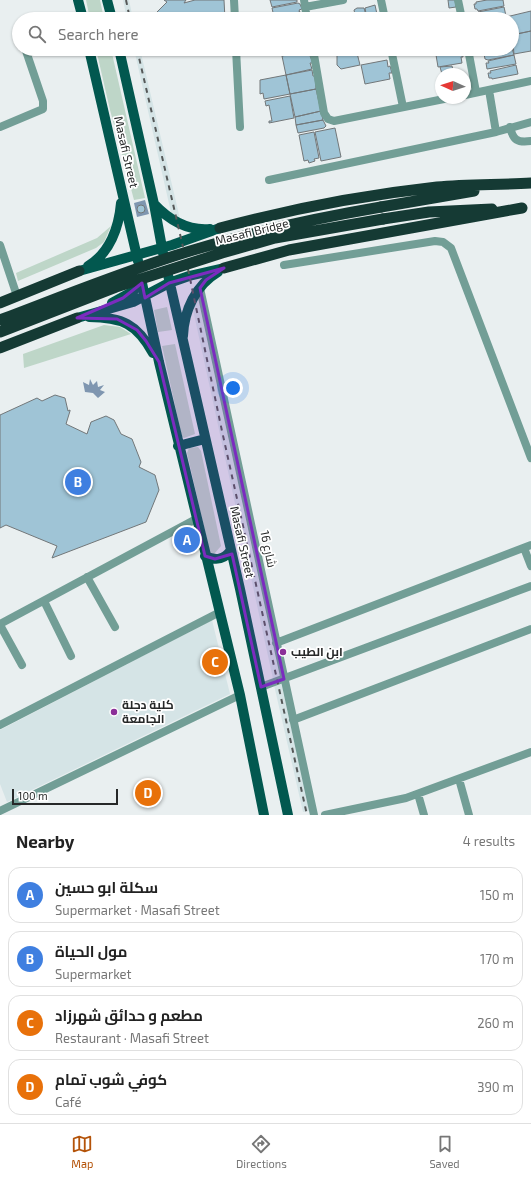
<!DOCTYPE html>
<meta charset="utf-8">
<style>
body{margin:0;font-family:"Exo 2",Cairo,sans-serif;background:#f6f6f6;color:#222}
.compass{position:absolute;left:435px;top:68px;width:36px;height:36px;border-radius:50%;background:#fff;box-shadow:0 1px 3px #0004;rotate:273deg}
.scale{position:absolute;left:12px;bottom:10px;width:106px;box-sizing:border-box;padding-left:4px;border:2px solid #262828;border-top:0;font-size:11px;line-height:14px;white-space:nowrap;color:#262828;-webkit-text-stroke:3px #fff;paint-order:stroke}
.you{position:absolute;left:233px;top:388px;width:14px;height:14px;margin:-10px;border:3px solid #fff;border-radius:50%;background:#1a73e8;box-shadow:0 0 0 6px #1a73e833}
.badge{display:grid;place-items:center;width:26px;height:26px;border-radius:50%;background:#b45309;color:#fff;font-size:13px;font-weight:700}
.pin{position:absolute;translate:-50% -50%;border:2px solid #fff;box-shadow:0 1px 4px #0006}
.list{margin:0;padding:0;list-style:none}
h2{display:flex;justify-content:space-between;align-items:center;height:52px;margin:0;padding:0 16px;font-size:17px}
h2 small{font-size:13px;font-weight:400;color:#767676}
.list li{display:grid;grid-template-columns:26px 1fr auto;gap:12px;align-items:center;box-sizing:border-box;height:56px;margin:0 8px 8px;padding:0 8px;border:1px solid #e0e0e0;border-radius:12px}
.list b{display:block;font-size:15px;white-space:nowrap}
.list p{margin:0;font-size:13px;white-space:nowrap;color:#767676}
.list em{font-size:13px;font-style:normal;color:#767676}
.icon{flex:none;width:22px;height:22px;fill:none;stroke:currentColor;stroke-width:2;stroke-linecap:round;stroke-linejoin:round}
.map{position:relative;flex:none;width:531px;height:815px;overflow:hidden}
.search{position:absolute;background:#fff;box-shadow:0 1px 3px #0004;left:12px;right:12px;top:12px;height:44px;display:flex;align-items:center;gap:10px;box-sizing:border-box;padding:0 14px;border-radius:22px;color:#767676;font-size:15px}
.sheet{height:308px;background:#fff}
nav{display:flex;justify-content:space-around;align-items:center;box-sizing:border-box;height:56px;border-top:1px solid #e0e0e0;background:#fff;font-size:11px;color:#767676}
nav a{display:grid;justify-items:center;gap:2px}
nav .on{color:#b45309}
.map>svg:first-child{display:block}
</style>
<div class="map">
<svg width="531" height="815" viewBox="0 0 531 815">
<rect width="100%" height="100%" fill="#e9eff0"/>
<path fill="#d5e4e6" d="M123,0H129L133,19H127Z
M134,49H140L181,223L172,217Z
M198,298L280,677L273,679L192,305Z
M212,620L230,694L7,802L0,784V730Z
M281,682L310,811L303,812L274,685Z"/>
<path fill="#bed6c8" d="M86,0H100L104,19H90Z
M96,49H111L145,198L134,200L110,110Z
M111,226L104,242L96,248L18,281L16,273L97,238Z
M167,307L172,330L158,332L154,310Z
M104,325L120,327L131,334L24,368L23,354Z
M175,344L195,434L184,438L182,437L162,346Z
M198,447L201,451L221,546L214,554L210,553L187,453L189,448Z"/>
<path fill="#7f96b0" d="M145,200L149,214L137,217L134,203Z
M90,379L93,385L97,381L98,387L104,385L100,390L105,392L98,398L93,393L85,392L83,382L89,385Z"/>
<path fill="#9fc4d6" stroke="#727779" d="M164,0H186L184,3L195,0H224L225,19H163L156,13L167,2Z
M270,0H297V2L272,7Z
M448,0H455L456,7L449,8Z
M487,0H503L504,6L478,11L477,9H475L474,4H476V2Z
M298,3L300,4L302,9L299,10L300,12L274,17L272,8Z
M375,5L378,19H367L365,8Z
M504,7L506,16L477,19L476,14H478V12Z
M357,8H364L367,19H356L354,10Z
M531,11V31L512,35V19H506V17Z
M300,12V14H303L304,19H274Z
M531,31V51L514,54L512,35Z
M512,48L514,55L488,60L485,59L484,54H486V52Z
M280,49H307L308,50L282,55Z
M356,49L360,65L341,69L337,65V54Z
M435,49H460V51H462L463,57H461L462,63L438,67Z
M308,51L313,63H310L312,69L286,75L282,56Z
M514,55L516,64L487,69L486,63H489L488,61Z
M387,60L388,67L390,66L392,73H389L390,79L365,84L361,65Z
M516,65L518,74L492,79V78H489L488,73H491L490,71Z
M452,66L454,74H442L440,67Z
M312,70L313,76H315L316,89L290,94L286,75Z
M286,75L290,94L264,99L263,93L260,94V80Z
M316,89L321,111L295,117L290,94Z
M290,96L294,118L269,123V121H272L269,105L266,106L265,101Z
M321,111L323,120L296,125L295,117Z
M323,120L326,126L324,128L298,133L296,125Z
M335,128L341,157L321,161L315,132Z
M314,132L319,158L314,159L315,161L309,163L308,160L304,161L299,135Z
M137 209a4 4 0 1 1 8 0a4 4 0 1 1-8 0Z
M55,395L65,398L68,411L70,410V411L66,424L87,434L91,422L106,416L114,420L121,434L132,439L141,462L139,467L155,475L159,490L146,522L52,558L57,546L6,525L0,528V415L37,398L42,401Z"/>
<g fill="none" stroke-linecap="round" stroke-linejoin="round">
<path stroke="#729e96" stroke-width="8" d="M234,0L235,19
M304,0L307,19
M381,0L385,19
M458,0L462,19
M305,7L343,0
M236,49L240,127
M313,49L324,113L328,119L334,121L449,98
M391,49L403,107
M468,49L476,92
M489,90L496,132
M465,95L531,81
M0,127L43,109V101L26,51
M510,127C513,140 517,143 531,141
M269,180L496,132L531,122
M0,245L17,296
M284,265L435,241L443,242L451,248L531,458
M200,288L314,815
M524,548L531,566
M87,577L115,627
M44,601L71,656
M0,624L196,519
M0,625L22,665
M276,643L531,545
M261,687L531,586
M293,720L531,629
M0,725L218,613
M459,779L469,815
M418,794L424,815
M0,811L240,695
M325,815L406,798L531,752"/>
<path stroke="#02584f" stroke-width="10" d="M78,0L83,19
M107,0L112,19
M89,49L138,261
M119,49L154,204L163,253
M154,204C169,220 187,231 210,229
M88,266C110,253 119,227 121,203
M79,271L172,245L220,228
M168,275L240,589L288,815
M142,283L159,362L240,695L264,815
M112,303L132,292L142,283
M89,317C122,317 137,324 153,353
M77,318L133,302L169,283L189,276L224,268
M183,336C184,310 196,285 218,272
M178,446L205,439
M205,556C216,561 224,560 231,550"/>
<path stroke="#153a34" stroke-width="11" d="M381,207L474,191
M383,219L429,212L492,209
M220,228C291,209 364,195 437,187C468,184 500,185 531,183
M224,268L289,250L522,208
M0,303L79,271
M0,348L77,318"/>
<path stroke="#555858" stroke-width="2" stroke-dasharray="5 5" stroke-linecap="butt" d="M126,0L130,19
M137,49L183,247
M188,269L222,431L307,815"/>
<path stroke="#153a34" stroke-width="11" d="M0,320C58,298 115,275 174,256C242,234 311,219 381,207
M0,332L116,287L222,253L275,238L383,219"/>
</g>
<path fill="#7b2cbf" fill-opacity="0.2" stroke="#7b2cbf" stroke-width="3" stroke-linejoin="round" d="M224,268L206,280L200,288L284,679L261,687L232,554L215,559L205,556L159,362L146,341L137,330L117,319L77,318L123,298L142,283L145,298L169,283Z"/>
<g fill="#8b2e98" stroke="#fff" stroke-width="1.5">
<circle cx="283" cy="652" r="4"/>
<circle cx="114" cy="712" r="4"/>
</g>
<g text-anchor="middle" stroke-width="3.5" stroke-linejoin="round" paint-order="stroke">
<g font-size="12" fill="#262828" stroke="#fff">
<text transform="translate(126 152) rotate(77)" y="4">Masafi Street</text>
<text transform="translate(252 232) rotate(-14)" y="4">Masafi Bridge</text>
<text transform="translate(242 542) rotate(77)" y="4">Masafi Street</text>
<text transform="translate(268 549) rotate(78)" y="4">شارع 16</text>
</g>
<g font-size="12" font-weight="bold" fill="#262828" stroke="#fff" text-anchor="start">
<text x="291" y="656">ابن الطيب</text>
<text x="122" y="709">كلية دجلة<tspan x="122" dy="14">الجامعة</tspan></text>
</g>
</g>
</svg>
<svg class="compass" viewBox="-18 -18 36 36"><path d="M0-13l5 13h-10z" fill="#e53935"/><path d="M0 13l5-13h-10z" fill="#767676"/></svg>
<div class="scale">100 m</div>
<div class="you"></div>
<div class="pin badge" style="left:187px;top:540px;background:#3f7fe0">A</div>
<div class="pin badge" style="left:78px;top:482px;background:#3f7fe0">B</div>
<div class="pin badge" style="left:215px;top:662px;background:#e8710a">C</div>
<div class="pin badge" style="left:148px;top:793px;background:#e8710a">D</div>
<div class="search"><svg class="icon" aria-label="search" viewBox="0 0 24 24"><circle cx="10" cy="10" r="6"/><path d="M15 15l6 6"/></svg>Search here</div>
</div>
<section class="sheet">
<h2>Nearby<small>4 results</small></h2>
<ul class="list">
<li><span class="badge" style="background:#3f7fe0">A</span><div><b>سكلة ابو حسين</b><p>Supermarket · Masafi Street</p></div><em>150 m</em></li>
<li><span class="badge" style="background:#3f7fe0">B</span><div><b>مول الحياة</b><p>Supermarket</p></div><em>170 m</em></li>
<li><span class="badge" style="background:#e8710a">C</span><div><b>مطعم و حدائق شهرزاد</b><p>Restaurant · Masafi Street</p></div><em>260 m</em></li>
<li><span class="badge" style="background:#e8710a">D</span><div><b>كوفي شوب تمام</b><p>Café</p></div><em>390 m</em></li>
</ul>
</section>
<nav>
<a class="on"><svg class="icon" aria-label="map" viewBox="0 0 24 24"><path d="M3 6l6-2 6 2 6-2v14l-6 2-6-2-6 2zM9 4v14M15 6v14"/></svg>Map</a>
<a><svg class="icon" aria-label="directions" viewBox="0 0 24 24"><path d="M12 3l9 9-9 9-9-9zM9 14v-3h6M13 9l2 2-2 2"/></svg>Directions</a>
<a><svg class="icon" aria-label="saved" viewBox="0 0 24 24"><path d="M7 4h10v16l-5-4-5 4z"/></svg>Saved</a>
</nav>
